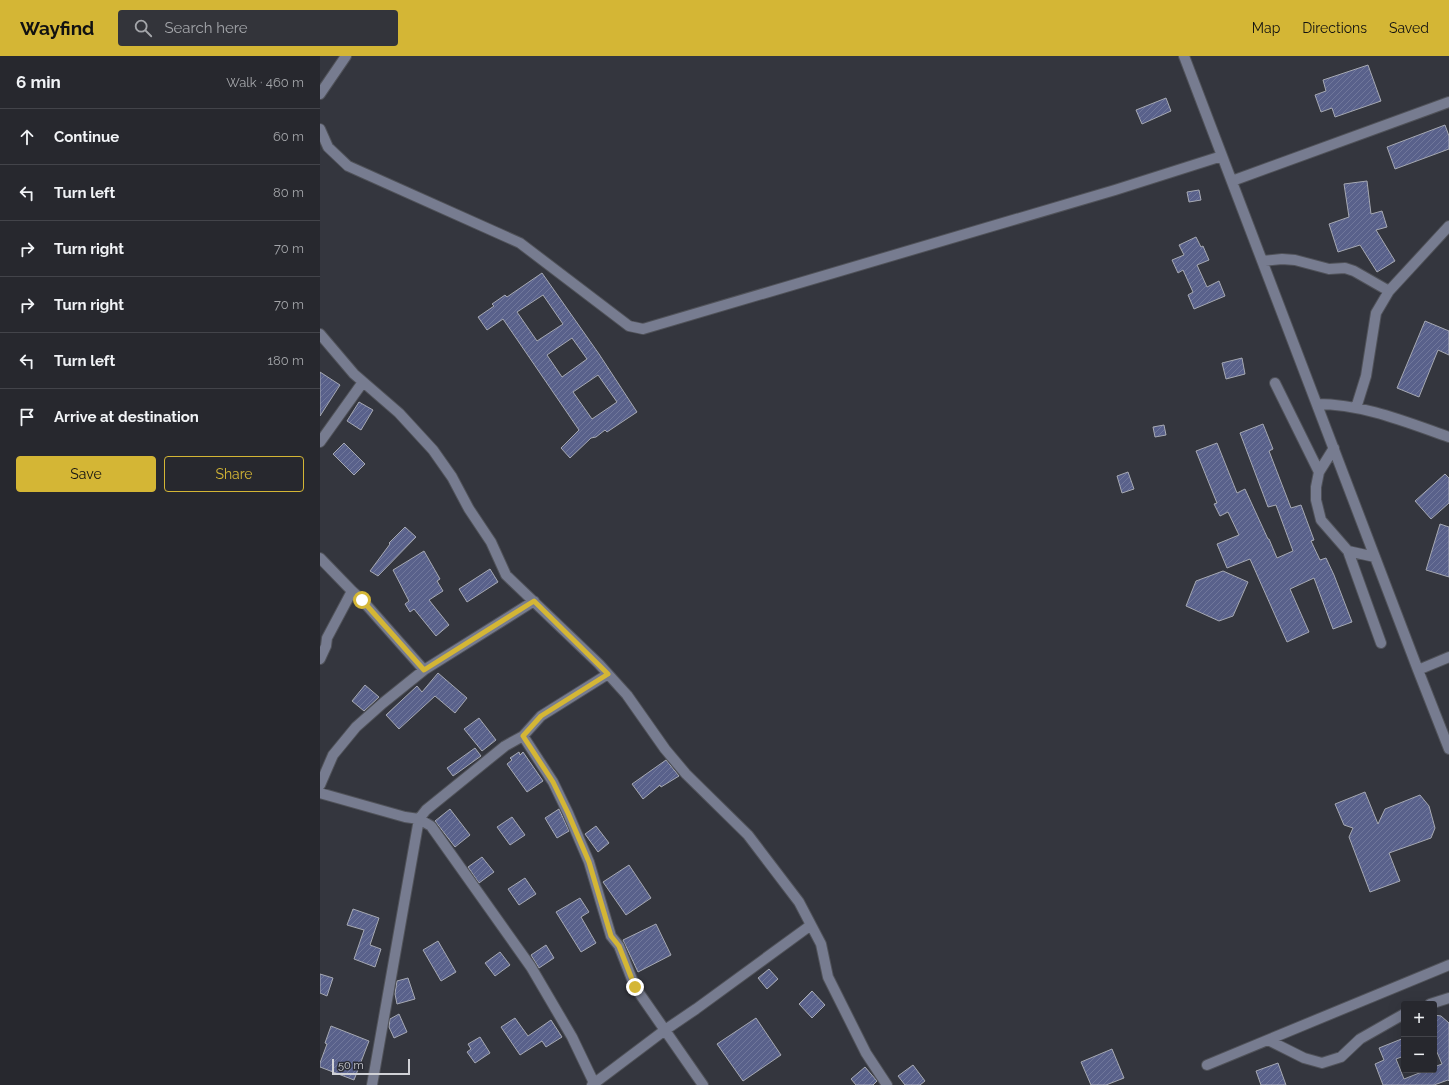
<!DOCTYPE html>
<meta charset="utf-8">
<style>
body{margin:0;font-family:Raleway,sans-serif;background:#33343a;color:#f1f3f6}
.controls{position:absolute;right:12px;bottom:12px;display:grid;overflow:hidden;border-radius:4px;box-shadow:0 4px 16px #0002}
.controls button{width:36px;height:36px;display:grid;place-items:center;padding:0;border:0;border-bottom:1px solid #43444a;background:#27282e;color:#f1f3f6;font:20px sans-serif}
.scale{position:absolute;left:12px;bottom:10px;width:78px;box-sizing:border-box;padding-left:4px;border:2px solid #d0d1d6;border-top:0;font-size:11px;line-height:14px;white-space:nowrap;color:#d0d1d6;-webkit-text-stroke:3px #2a2c34;paint-order:stroke}
.stop{position:absolute;width:12px;height:12px;margin:-9px;border:3px solid #d4b635;border-radius:50%;background:#fff}
.stop.end{background:#d4b635;border-color:#fff;box-shadow:0 1px 4px #0008}
.list{margin:0;padding:0;list-style:none}
h2{display:flex;justify-content:space-between;align-items:center;height:52px;margin:0;padding:0 16px;font-size:17px}
h2 small{font-size:13px;font-weight:400;color:#a4a6aa}
.list li{display:grid;grid-template-columns:26px 1fr auto;gap:12px;align-items:center;box-sizing:border-box;height:56px;padding:0 16px;border-top:1px solid #43444a}
.list b{display:block;font-size:15px;white-space:nowrap}
.list em{font-size:13px;font-style:normal;color:#a4a6aa}
.actions{display:flex;gap:8px;padding:12px 16px}
.actions a{flex:1;padding:9px 0;border:1px solid #d4b635;border-radius:4px;text-align:center;font-size:14px;color:#d4b635}
.actions .main{background:#d4b635;color:#111}
.icon{flex:none;width:22px;height:22px;fill:none;stroke:currentColor;stroke-width:2;stroke-linecap:round;stroke-linejoin:round}
.map{position:relative;flex:none;width:1129px;height:1029px;overflow:hidden}
header{display:flex;align-items:center;gap:24px;box-sizing:border-box;height:56px;padding:0 20px;background:#d4b635;color:#111}
header strong{font-size:19px}
nav{display:flex;gap:22px;margin-inline-start:auto;font-size:14px}
.search{width:280px;height:36px;background:#33343a;display:flex;align-items:center;gap:10px;box-sizing:border-box;padding:0 14px;border-radius:4px;color:#a4a6aa;font-size:15px}
main{display:flex}
aside{flex:1;background:#27282e}
.map>svg:first-child{display:block}
</style>
<header>
<strong>Wayfind</strong>
<div class="search"><svg class="icon" aria-label="search" viewBox="0 0 24 24"><circle cx="10" cy="10" r="6"/><path d="M15 15l6 6"/></svg>Search here</div>
<nav><a>Map</a><a>Directions</a><a>Saved</a></nav>
</header>
<main>
<aside>
<h2>6 min<small>Walk · 460 m</small></h2>
<ul class="list">
<li><svg class="icon" aria-label="ahead" viewBox="0 0 24 24"><path d="M12 20V5M6 11l6-6 6 6"/></svg><div><b>Continue</b></div><em>60 m</em></li>
<li><svg class="icon" aria-label="left" viewBox="0 0 24 24"><path d="M17 20v-9H6M10 6l-5 5 5 5"/></svg><div><b>Turn left</b></div><em>80 m</em></li>
<li><svg class="icon" aria-label="right" viewBox="0 0 24 24"><path d="M7 20v-9h11M14 6l5 5-5 5"/></svg><div><b>Turn right</b></div><em>70 m</em></li>
<li><svg class="icon" aria-label="right" viewBox="0 0 24 24"><path d="M7 20v-9h11M14 6l5 5-5 5"/></svg><div><b>Turn right</b></div><em>70 m</em></li>
<li><svg class="icon" aria-label="left" viewBox="0 0 24 24"><path d="M17 20v-9H6M10 6l-5 5 5 5"/></svg><div><b>Turn left</b></div><em>180 m</em></li>
<li><svg class="icon" aria-label="arrive" viewBox="0 0 24 24"><path d="M6 21V4h12l-3 4 3 4H6"/></svg><div><b>Arrive at destination</b></div></li>
</ul>
<div class="actions"><a class="main">Save</a><a>Share</a></div>
</aside>
<div class="map">
<svg width="1129" height="1029" viewBox="0 0 1129 1029">
<defs>
<pattern id="building-hatch" width="6" height="6" patternUnits="userSpaceOnUse"><rect width="6" height="6" fill="#59618b"/><path d="M-1 1l2-2M0 6l6-6M5 7l2-2" fill="none" stroke="#70779b"/></pattern>
</defs>
<rect width="100%" height="100%" fill="#34363e"/>
<path fill="url(#building-hatch)" stroke="#a6a9b3" fill-rule="evenodd" d="M1048,9L1061,45L1015,61L1012,52L1001,56L995,39L1006,35L1003,24Z
M846,42L851,55L822,68L816,54Z
M1125,69L1129,80V93L1075,113L1067,91Z
M1047,125L1051,158L1062,155L1067,171L1056,174L1075,205L1057,216L1040,189L1018,196L1009,168L1029,161L1024,128Z
M879,134L881,144L869,146L867,136Z
M876,181L881,191L883,190L889,204L877,209L887,231L899,225L905,240L874,253L868,239L873,236L863,214L858,217L852,204L864,199L859,189Z
M222,217L279,298L317,356L287,376L285,374L276,381L271,382L250,402L241,392L259,374L183,263L167,274L158,261L174,250L172,248L185,239L187,241ZM223,239L243,268L217,285L197,256ZM252,282L267,303L242,321L227,299ZM278,319L297,346L272,363L253,336Z
M1105,265L1129,275V299L1118,294L1099,341L1077,332Z
M922,302L925,318L906,323L902,307Z
M0,316L20,329L0,360Z
M39,346L53,354L41,374L27,365Z
M943,368L953,393L949,395L971,452L981,449L994,484L991,485L1000,504L1006,502L1014,519L1032,566L1013,573L994,522L970,533L989,576L967,586L930,503L907,512L897,488L919,479L908,456L900,460L894,448L897,447L876,395L897,387L917,437L925,433L948,483H949L957,502L973,495L956,449L948,451L920,377Z
M844,369L846,379L835,381L833,371Z
M24,387L45,408L34,419L13,398Z
M808,416L814,433L802,437L797,420Z
M1125,418L1129,422V447L1111,463L1095,445Z
M1120,468L1129,471V521L1106,514Z
M85,471L96,481L58,520L50,515L70,488L69,487Z
M104,495L120,523L117,525L123,535L109,544L129,569L116,580L94,553L90,556L85,548L89,545L73,514Z
M170,513L178,526L147,546L139,533Z
M903,515L928,526L913,560L899,565L866,550L876,525Z
M118,617L147,642L135,657L115,640L79,673L66,659L97,630L102,636Z
M45,629L59,641L44,655L32,645Z
M159,662L176,684L162,695L144,673Z
M155,692L161,700L133,720L127,712Z
M199,696L200,699L203,696L223,725L207,736L187,708L192,704L190,702Z
M346,704L359,720L341,731L340,729L323,743L312,728Z
M1045,736L1058,768L1065,753L1100,739L1109,750L1115,772L1111,782L1069,797L1080,825L1050,836L1029,781L1033,772L1024,769L1015,748Z
M130,753L150,779L135,791L115,765Z
M239,753L249,775L237,782L225,762Z
M192,761L205,779L190,789L177,771Z
M276,770L289,787L278,796L265,778Z
M162,801L174,816L159,827L148,811Z
M309,809L331,842L306,859L283,826Z
M205,822L216,838L199,849L188,833Z
M260,842L269,856L261,861L276,887L261,896L236,856Z
M33,853L59,862L50,889L61,893L55,911L34,903L44,874L27,869Z
M336,868L351,899L318,916L303,884Z
M118,885L136,916L121,925L103,894Z
M226,889L234,902L219,912L211,899Z
M180,896L190,909L175,920L165,907Z
M449,913L458,923L447,933L438,922Z
M0,918L13,922L7,940L0,937Z
M88,922L95,943L77,948L75,938L77,925Z
M492,935L505,949L492,962L479,948Z
M79,958L87,976L74,982L69,971L70,963Z
M1114,959L1121,960L1129,967V1025L1128,1024L1114,1029H1063L1055,1008L1064,1004L1059,992L1084,982V1000L1076,1003L1084,1023L1107,1014H1114V1011L1122,1008L1114,989Z
M195,962L208,980L231,964L242,981L226,991L222,985L200,999L181,971Z
M436,962L461,999L423,1025L397,988Z
M11,970L49,985L34,1024L0,1011V1007L7,988L5,987Z
M160,981L170,997L155,1007L147,996L151,993L148,988Z
M792,993L804,1022L786,1029H771L761,1006Z
M958,1007L966,1029H941L936,1015Z
M593,1009L605,1025L600,1029H585L578,1020Z
M545,1011L557,1025L553,1029H536L531,1023Z"/>
<g fill="none" stroke-linecap="round" stroke-linejoin="round">
<g stroke="#505259" stroke-width="12">
<path id="minor" d="M864,0L1098,614L1129,693
M0,38L26,0
M0,73L8,91L28,110L200,187L309,270L323,273L795,134L902,100
M912,125L1129,46
M943,205L962,203L975,204L1009,213L1025,212L1034,215L1069,235
M0,278L34,318L79,357L113,394L132,421L149,453L171,486L186,519L279,608L307,639L345,693L366,718L428,779L479,846L501,888L508,921L546,997L567,1029
M955,327L999,416
M997,348C1043,348 1086,366 1129,381
M1036,352L1046,320L1056,257L1069,235L1129,170
M0,386L43,326
M1014,392L999,416L996,431V444L1001,464L1028,495L1055,501
M1028,495L1061,587
M0,502L32,535L42,544L104,614
M0,603L6,590L7,582L32,535
M1098,614L1129,601
M203,680L233,726L248,757L269,806L291,880L299,890L315,931L383,1029
M0,729L13,699L36,671L63,647L104,614L214,545
M0,737L85,761L99,763L111,770L211,911L252,981L275,1029
M1110,948L1129,942
M948,984L984,1002L1002,1007L1021,1001L1040,983L1084,958
M887,1009L1129,909
M52,1029L99,763L106,754L185,690L203,680L221,660L288,618
M272,1029L345,974L376,953L491,869"/>
</g>
<use href="#minor" stroke="#777c90" stroke-width="10"/>
</g>
<g fill="none" stroke-linecap="round" stroke-linejoin="round">
<path stroke="#d4b635" stroke-width="5" d="M42,544L104,614L214,545L288,618L221,660L203,680L233,726L248,757L269,806L291,880L299,890L315,931"/>
</g>
</svg>
<div class="controls">
<button>+</button>
<button>−</button>
</div>
<div class="scale">50 m</div>
<div class="stop" style="left:42px;top:544px"></div>
<div class="stop end" style="left:315px;top:931px"></div>
</div>
</main>
